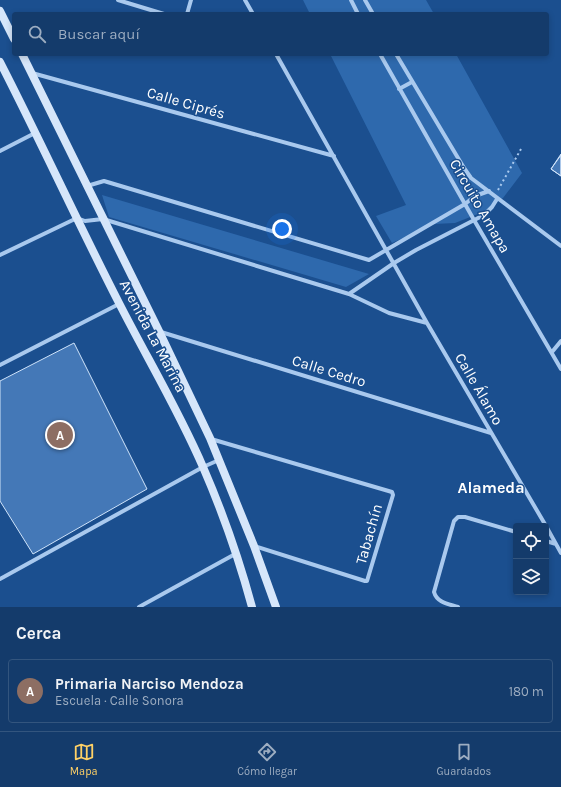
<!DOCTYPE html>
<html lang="es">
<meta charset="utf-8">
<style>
body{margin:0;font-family:Karla,sans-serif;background:#214673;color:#f1f3f6}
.controls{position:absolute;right:12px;bottom:12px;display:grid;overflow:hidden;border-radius:4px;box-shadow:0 2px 6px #0003}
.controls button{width:36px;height:36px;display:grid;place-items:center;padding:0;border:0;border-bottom:1px solid #33557e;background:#143b6b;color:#f1f3f6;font:20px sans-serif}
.you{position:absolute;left:282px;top:229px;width:14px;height:14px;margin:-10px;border:3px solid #fff;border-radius:50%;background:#1a73e8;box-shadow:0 0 0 6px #1a73e833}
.badge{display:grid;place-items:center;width:26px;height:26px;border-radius:50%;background:#ffd166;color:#fff;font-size:13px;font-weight:700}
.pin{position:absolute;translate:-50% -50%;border:2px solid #fff;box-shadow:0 1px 4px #0006}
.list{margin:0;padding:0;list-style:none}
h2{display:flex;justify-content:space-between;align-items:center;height:52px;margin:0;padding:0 16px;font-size:17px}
h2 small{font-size:13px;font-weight:400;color:#9dadc1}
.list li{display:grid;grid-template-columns:26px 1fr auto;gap:12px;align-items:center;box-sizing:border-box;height:64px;margin:0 8px 8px;padding:0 8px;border:1px solid #33557e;border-radius:4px}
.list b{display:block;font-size:15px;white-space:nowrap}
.list p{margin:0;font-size:13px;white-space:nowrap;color:#9dadc1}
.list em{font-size:13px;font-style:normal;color:#9dadc1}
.icon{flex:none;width:22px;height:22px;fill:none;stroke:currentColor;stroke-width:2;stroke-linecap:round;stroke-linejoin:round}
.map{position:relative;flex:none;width:561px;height:607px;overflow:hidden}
.search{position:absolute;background:#143b6b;box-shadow:0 2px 6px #0003;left:12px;right:12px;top:12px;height:44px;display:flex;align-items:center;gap:10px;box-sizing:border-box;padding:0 14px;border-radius:4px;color:#9dadc1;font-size:15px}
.sheet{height:124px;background:#143b6b}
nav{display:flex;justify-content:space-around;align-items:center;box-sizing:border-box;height:56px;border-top:1px solid #33557e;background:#143b6b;font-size:11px;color:#9dadc1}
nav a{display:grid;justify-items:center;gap:2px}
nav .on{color:#ffd166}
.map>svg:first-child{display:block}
</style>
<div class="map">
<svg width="561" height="607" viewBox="0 0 561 607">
<rect width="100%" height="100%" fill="#1b4f8f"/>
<path fill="#2e69ad" d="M303,0H426L434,14H310Z
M330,54H456L522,173L503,198L483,212L455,223L434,224L392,243L376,216L406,205Z
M102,195L369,274L346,287L109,217Z"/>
<path fill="#4478b7" stroke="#cfe3fa" d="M561,154V176L551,169Z
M561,155V176L551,169Z
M74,343L147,489L33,554L0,501V381Z"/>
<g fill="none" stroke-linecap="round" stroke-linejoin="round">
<path stroke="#a9c9ee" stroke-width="2" stroke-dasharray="2 3" stroke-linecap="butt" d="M498,190L521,149"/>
<path stroke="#a9c9ee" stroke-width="4" d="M118,0L164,14
M245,0L253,14
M351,0L358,14
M365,0L373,14
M187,14L191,0
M276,54L427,323L546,526
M380,54L474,220L561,369
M396,54L464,168L471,178L561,246
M32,73L334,156
M399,89L412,82
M0,151L35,133
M87,186L104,181L369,260L465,204L475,196L489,191
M0,255L77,218L85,221L103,219L349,294L389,313L427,323
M349,294L394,263L416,250L484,215L492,207L497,199
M161,332L491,433
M552,352L561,341
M0,365L119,304
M211,439L392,492L393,495L367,581H365L254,546
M546,526L561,553
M546,541L556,544
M0,579L203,467L219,460
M139,607L237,553
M458,607C449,604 437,603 434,592L454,521L458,517H465L516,532"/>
<path stroke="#d6e6fa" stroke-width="8" d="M0,11L14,39
M22,54L159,331L210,438L254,546L276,607
M0,62C41,142 78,223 119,303C147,358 179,411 203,467C223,513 239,559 252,607"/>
</g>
<g text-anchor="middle" stroke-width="3" stroke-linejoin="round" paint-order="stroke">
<g font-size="15" fill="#fff" stroke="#1b4f8f">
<text transform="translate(186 103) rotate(16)" y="5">Calle Ciprés</text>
<text transform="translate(480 206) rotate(60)" y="5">Circuito Amapa</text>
<text transform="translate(153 336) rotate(62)" y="5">Avenida La Marina</text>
<text transform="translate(329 371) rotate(17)" y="5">Calle Cedro</text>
<text transform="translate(479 389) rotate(60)" y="5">Calle Álamo</text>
<text transform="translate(369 534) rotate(-74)" y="5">Tabachín</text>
</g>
<g font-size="16" font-weight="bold" fill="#fff" stroke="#1b4f8f">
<text x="491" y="493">Alameda</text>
</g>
</g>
</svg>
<div class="controls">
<button><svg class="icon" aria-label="locate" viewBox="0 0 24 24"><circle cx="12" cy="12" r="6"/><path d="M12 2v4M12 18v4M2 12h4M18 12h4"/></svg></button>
<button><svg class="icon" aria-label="layers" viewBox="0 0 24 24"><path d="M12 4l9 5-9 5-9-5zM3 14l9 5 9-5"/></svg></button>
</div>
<div class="you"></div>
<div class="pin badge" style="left:60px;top:435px;background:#8d6e63">A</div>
<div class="search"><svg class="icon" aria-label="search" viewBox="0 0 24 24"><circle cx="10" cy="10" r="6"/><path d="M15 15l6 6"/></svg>Buscar aquí</div>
</div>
<section class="sheet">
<h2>Cerca<small></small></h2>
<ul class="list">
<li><span class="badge" style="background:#8d6e63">A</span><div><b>Primaria Narciso Mendoza</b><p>Escuela · Calle Sonora</p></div><em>180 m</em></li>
</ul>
</section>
<nav>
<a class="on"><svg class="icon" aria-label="map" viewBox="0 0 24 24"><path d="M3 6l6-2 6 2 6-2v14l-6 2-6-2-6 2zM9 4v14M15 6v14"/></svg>Mapa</a>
<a><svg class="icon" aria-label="directions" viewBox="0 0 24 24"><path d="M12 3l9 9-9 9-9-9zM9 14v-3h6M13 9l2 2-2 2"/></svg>Cómo llegar</a>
<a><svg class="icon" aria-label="saved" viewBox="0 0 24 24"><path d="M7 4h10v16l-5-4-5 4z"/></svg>Guardados</a>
</nav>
